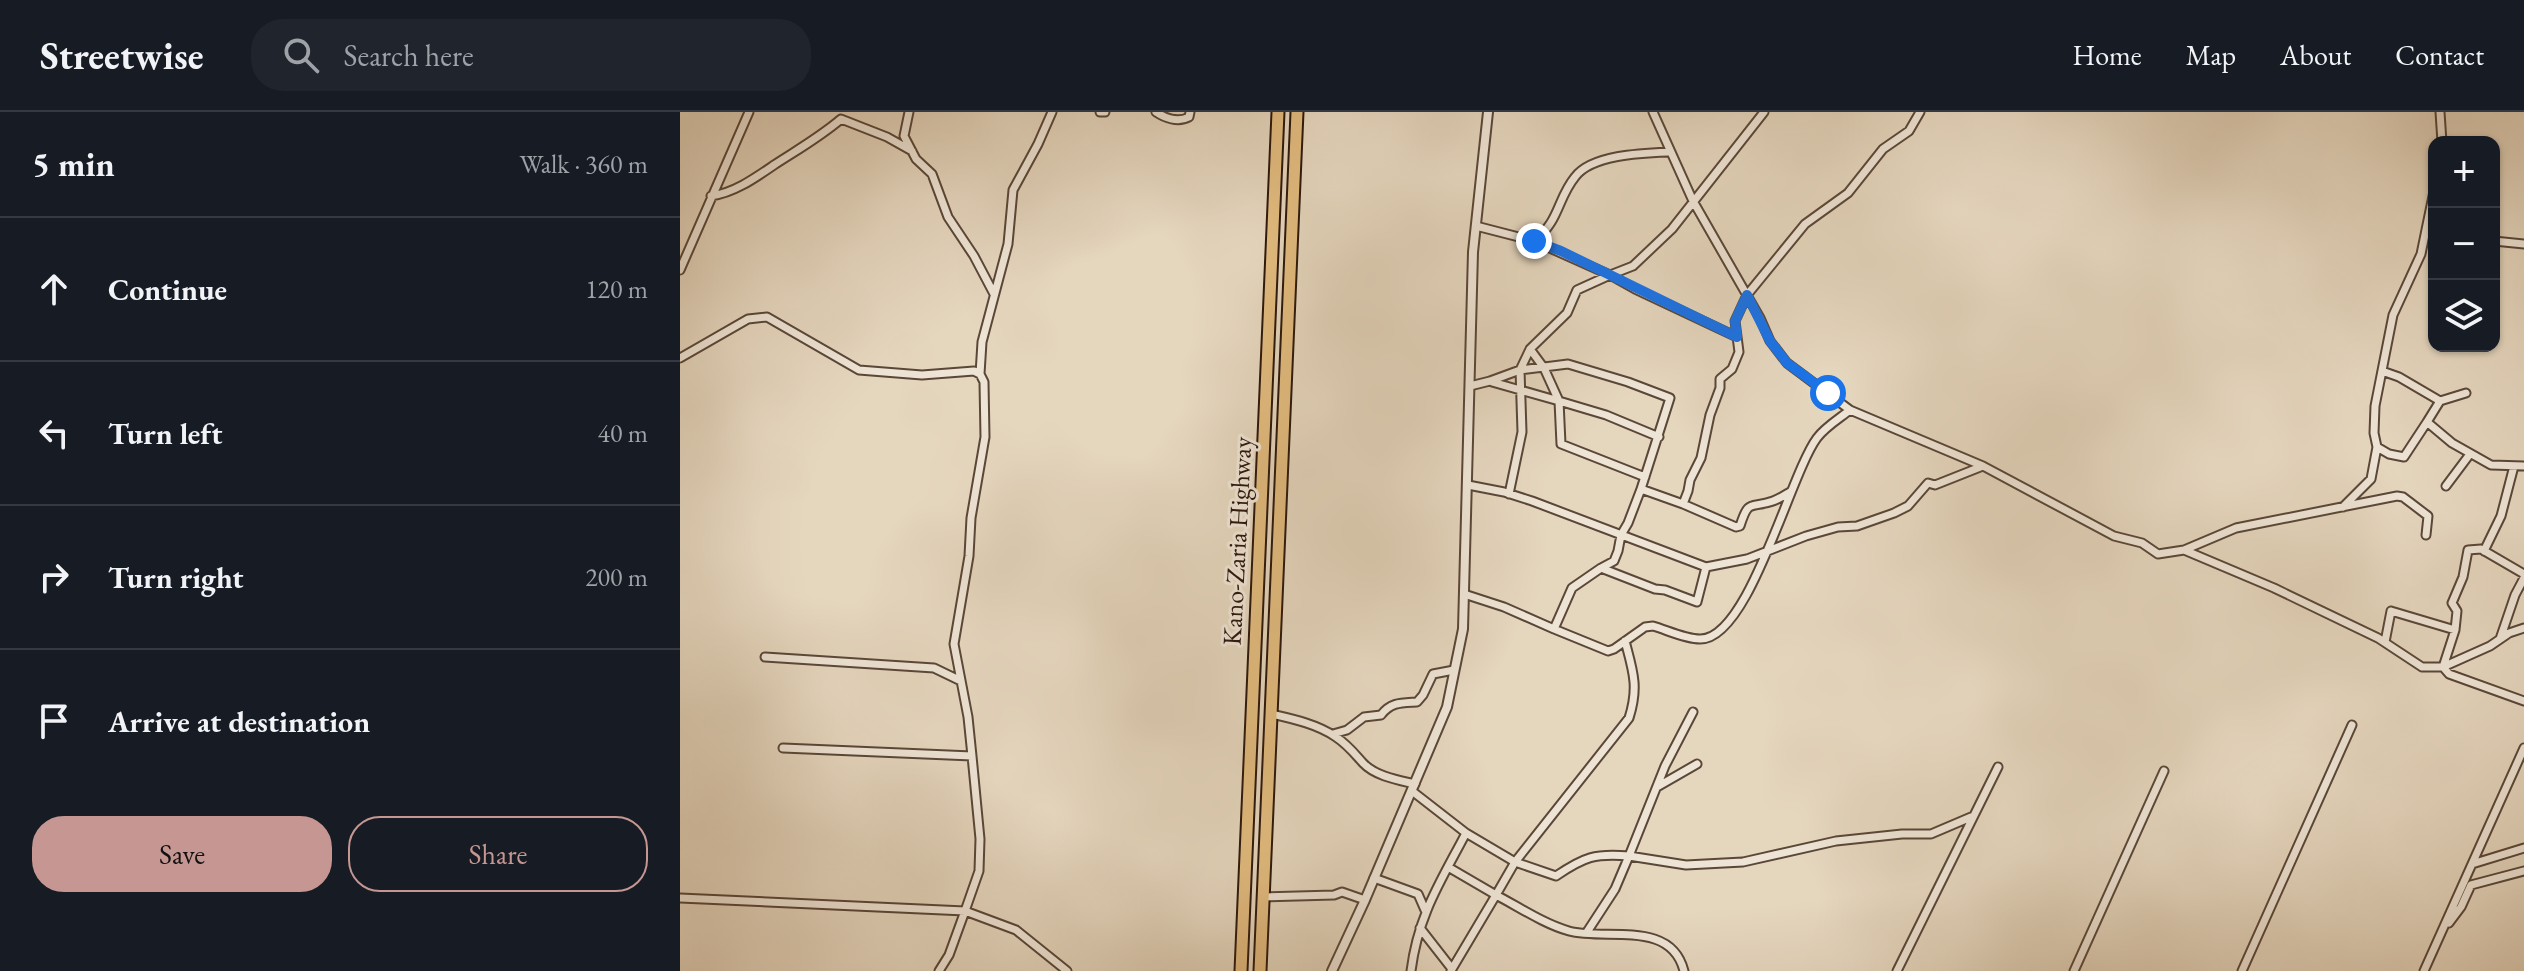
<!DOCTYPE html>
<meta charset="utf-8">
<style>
body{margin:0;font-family:"EB Garamond",serif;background:#20242c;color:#f1f3f6}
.controls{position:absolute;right:24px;top:24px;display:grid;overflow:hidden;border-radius:16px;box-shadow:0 2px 6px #0004}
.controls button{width:72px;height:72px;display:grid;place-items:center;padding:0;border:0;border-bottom:2px solid #363941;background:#171b24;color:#f1f3f6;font:40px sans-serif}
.stop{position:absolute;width:24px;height:24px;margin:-18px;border:6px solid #1a73e8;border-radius:50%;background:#fff}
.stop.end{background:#1a73e8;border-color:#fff;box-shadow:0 2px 8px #0008}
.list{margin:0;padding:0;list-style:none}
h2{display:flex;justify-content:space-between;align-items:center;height:104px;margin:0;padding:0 32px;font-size:34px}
h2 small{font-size:26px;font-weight:400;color:#9ea1a6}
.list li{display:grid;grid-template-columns:52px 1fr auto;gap:24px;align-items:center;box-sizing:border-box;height:144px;padding:0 32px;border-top:2px solid #363941}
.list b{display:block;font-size:30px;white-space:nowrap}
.list em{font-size:26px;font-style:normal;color:#9ea1a6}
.actions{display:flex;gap:16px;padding:24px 32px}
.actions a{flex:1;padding:18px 0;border:2px solid #c59692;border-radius:32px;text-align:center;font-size:28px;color:#c59692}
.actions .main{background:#c59692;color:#111}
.icon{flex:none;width:44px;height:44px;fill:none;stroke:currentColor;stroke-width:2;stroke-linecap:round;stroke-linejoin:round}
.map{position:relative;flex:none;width:1844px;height:859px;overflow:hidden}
header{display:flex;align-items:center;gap:48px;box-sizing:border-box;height:112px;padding:0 40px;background:#171b24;border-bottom:2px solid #363941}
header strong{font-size:38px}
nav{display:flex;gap:44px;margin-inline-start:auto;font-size:28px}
.search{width:560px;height:72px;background:#20242c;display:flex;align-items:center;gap:20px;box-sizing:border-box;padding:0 28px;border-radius:32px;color:#9ea1a6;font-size:30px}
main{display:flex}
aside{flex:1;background:#171b24}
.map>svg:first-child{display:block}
</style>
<header>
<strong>Streetwise</strong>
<div class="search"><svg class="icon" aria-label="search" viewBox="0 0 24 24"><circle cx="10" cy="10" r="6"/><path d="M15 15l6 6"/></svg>Search here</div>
<nav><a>Home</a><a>Map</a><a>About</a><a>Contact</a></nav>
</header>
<main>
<aside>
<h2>5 min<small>Walk · 360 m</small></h2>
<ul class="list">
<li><svg class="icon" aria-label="ahead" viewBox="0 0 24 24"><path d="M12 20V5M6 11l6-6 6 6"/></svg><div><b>Continue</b></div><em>120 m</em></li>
<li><svg class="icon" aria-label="left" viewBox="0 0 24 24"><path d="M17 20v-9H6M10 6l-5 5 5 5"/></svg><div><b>Turn left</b></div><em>40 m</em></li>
<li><svg class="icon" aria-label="right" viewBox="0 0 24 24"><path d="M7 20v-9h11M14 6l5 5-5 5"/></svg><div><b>Turn right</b></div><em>200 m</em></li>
<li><svg class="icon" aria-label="arrive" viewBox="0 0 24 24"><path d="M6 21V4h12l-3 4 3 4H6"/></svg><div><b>Arrive at destination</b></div></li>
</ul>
<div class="actions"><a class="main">Save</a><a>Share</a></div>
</aside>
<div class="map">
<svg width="1844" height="859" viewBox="0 0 1844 859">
<rect width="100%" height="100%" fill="#e5d6be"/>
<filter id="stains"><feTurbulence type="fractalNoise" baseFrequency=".0025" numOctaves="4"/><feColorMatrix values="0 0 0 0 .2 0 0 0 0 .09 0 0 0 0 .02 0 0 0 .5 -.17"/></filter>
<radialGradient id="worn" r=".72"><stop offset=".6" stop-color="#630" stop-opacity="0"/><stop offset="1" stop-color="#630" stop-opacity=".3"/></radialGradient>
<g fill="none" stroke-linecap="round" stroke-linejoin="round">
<g stroke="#5a4738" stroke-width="11">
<path id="minor" d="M229,0L224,24L236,47L252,62L268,105L294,144L314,182
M420,0H425
M476,0C485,6 498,11 509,5L510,0
M973,0L1013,89L1080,206L1090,229L1107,251L1170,298L1303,354L1434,424L1462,431L1478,442L1504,438L1594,476L1698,526L1742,555H1763L1810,534L1829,521L1844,516
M1760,0L1762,30
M31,84C54,81 75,66 94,53C117,38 140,25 161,7L207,25L232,39
M796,114L854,129L930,163L953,154L992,117L1084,0
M854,129C880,109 877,87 895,65C912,42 965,41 991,40
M1814,129L1844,132
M0,158L69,0
M850,237L864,256L879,289L926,303L979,325
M0,246L68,207L87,205L179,258L242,263L294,259L300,262L304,270L305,325L291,406L289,444L274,532L288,605L292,644
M1702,259L1719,265L1760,289L1786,281
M300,262L302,230L328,132L333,78L358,32L372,0
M812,270L879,289L881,332L965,365
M790,274L810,269L840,258L888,252L948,270L990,286L961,377
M1747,310L1760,289
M1697,335L1709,342L1724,345L1747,310L1772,331L1811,353L1844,354
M788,373L824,380L852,389L1026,455
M1766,374L1790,342
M829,382L842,320L840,258L850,237L887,201L897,178L930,163L955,177L1057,225
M1003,392L1056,415L1060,414C1069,386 1070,397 1093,389C1099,387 1105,383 1110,380
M1663,395L1691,367L1697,335L1694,321L1695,294L1713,203L1741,142L1754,79
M1504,438L1556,416L1717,384L1723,385L1748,404L1746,423
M1804,439L1821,404L1834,354
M921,456L934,449L938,439L941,423L948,411L961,377L1003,392L1008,379L1010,368L1021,346L1030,303L1040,276V267L1052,257L1059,240L1055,209L1067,183L1125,112L1168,81L1203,37L1229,19L1240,0
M1844,462L1801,437L1788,438L1783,465L1772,491L1777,499L1775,518L1763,555L1769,562L1844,589
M784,482L824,495L874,517L892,476L921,456L975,477L985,478L1017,490L1026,455L1067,447L1126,424L1158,415L1177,414L1214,401L1228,394L1248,371L1255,373L1303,354
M874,517L928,539L934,537L965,515L973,514C987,518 1005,527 1020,527C1069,528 1110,362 1137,326C1145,315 1160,306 1170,298
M1820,527L1835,483L1844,466
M945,529C953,559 959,575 949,606L835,750L876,764C904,745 915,741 949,744L985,654L1013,600
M1705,530L1711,499L1775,518
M85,545L254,556L281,569
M591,602C613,607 637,612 656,625C668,633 674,641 683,651C695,664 718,668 735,672
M653,622L667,618L684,605L701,603C711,590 721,591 737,590L743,583L753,562L774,558
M977,675L1017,652
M786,721L835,750L816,783C839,795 864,812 889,819C926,829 991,807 1004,859
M1792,752L1844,736
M768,755L816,783L772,857
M694,766L738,782L745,798
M583,785L654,783L662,780L685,788
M0,786L285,799L299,759L300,727L292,644L103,636
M1769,811L1781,795L1791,773L1844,759
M740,816L772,857L771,859
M907,820L935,777L949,744L1006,753L1063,750L1156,729L1222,722H1251L1291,705
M259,859L269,843L285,799L336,818L387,859
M731,859C738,803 761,769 786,721L732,679
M1217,859L1318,655
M1394,859L1484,659
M1562,859L1672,613
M1744,859L1844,636"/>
</g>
<g stroke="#5a4738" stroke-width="12">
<path id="tertiary" d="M652,859L685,788L767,595L783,517L793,140L808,0"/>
</g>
<g stroke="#2b170c" stroke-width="15">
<path id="trunk" d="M561,859L598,0
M580,859L617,0"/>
</g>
<use href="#minor" stroke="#eee4d5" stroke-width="7"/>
<use href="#tertiary" stroke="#eee4d5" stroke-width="8"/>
<use href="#trunk" stroke="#e2bb7f" stroke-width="11"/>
</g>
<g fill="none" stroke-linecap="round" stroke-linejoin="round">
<path stroke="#1a73e8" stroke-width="10" d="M854,129L881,139L1057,225L1055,209L1067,183L1090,229L1107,251L1148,281"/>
</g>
<g text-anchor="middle" stroke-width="6" stroke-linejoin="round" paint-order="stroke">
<g font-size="26" fill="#2b170c" stroke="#eee4d5">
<text transform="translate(557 429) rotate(-87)" y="9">Kano-Zaria Highway</text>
</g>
</g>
<rect width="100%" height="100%" filter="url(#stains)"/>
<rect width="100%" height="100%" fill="url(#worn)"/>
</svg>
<div class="controls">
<button>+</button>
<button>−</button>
<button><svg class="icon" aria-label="layers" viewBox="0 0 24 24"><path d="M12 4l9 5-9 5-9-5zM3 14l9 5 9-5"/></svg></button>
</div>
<div class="stop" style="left:1148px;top:281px"></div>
<div class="stop end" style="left:854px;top:129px"></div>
</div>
</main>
